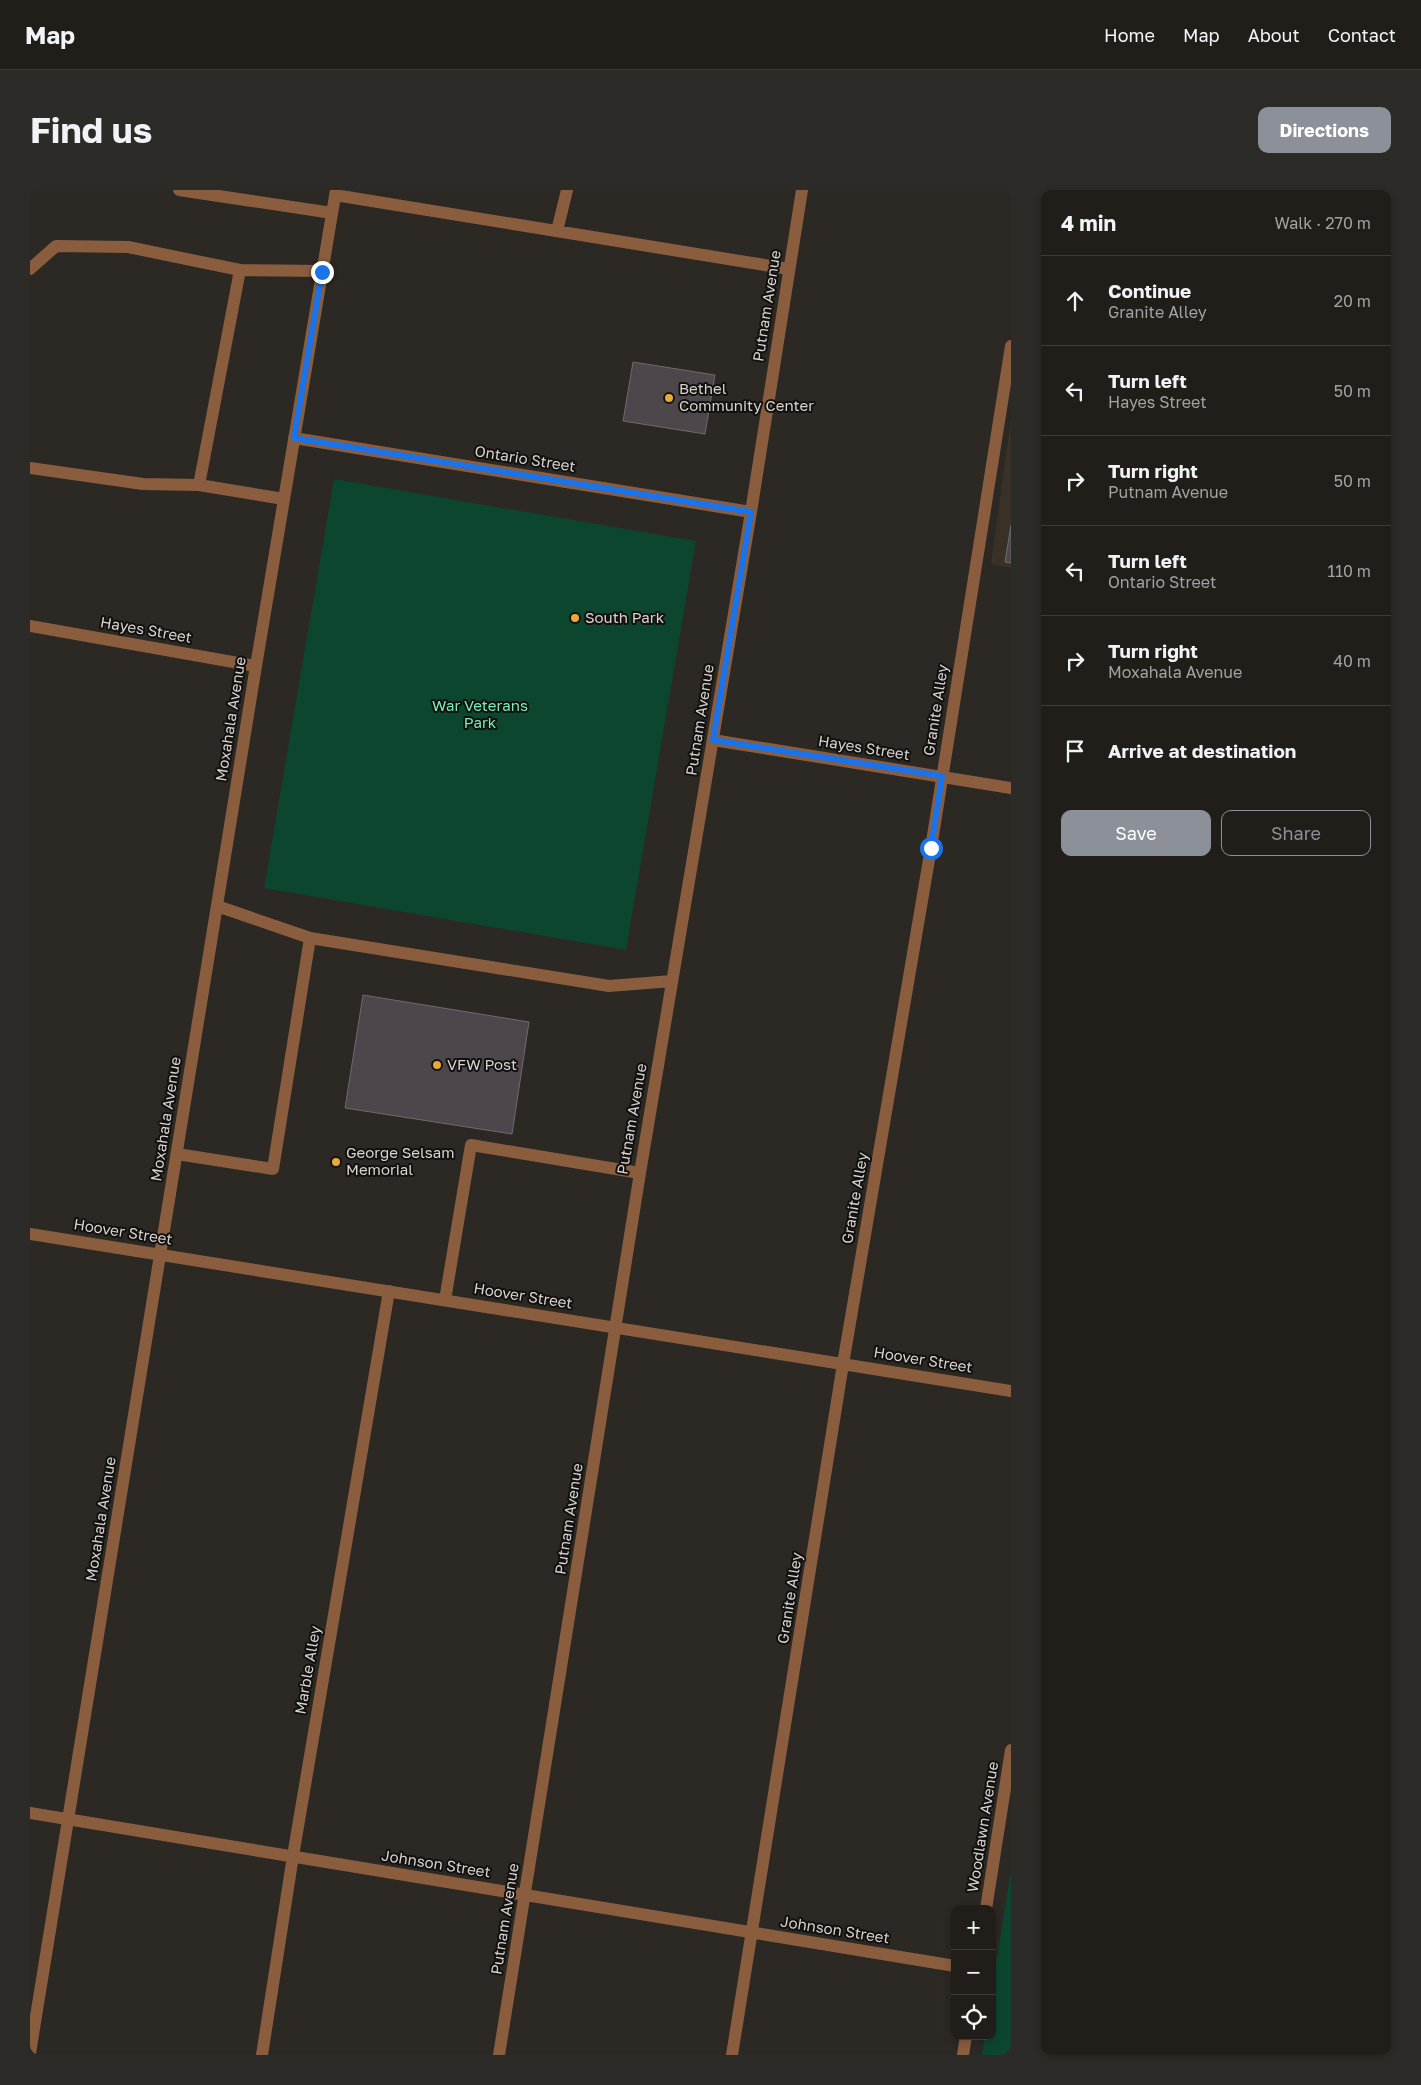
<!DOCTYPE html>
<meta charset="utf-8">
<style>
body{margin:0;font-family:"Golos Text",sans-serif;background:#2d2b27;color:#f1f3f6}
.controls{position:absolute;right:15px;bottom:15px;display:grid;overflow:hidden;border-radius:10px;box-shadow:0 2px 8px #0003}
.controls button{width:45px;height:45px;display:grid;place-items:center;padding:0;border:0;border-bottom:1px solid #3e3c39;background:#211e1a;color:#f1f3f6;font:25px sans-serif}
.stop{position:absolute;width:15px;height:15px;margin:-11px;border:4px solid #1a73e8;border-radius:50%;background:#fff}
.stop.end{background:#1a73e8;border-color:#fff;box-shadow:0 1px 5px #0008}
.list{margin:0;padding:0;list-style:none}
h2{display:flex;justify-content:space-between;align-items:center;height:65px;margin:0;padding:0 20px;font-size:21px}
h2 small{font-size:16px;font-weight:400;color:#a2a2a2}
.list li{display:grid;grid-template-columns:32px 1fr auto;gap:15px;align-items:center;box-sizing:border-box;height:90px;padding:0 20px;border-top:1px solid #3e3c39}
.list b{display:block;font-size:19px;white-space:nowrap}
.list p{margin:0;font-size:16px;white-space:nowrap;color:#a2a2a2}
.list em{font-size:16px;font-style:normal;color:#a2a2a2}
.actions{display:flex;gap:10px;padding:15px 20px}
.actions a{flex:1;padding:11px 0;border:1px solid #8c9099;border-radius:10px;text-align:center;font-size:18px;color:#8c9099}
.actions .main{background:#8c9099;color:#fff}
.icon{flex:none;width:28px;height:28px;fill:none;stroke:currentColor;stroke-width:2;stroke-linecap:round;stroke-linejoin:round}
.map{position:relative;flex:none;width:981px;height:1865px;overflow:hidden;border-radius:10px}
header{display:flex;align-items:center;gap:30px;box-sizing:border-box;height:70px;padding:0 25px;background:#211e1a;border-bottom:1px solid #3e3c39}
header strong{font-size:24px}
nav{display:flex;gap:28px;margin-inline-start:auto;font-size:18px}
.intro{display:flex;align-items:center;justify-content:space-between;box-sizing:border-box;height:120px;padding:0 30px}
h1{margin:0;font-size:35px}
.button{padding:12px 22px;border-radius:10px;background:#8c9099;color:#fff;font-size:18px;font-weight:700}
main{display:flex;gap:30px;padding:0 30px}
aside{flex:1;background:#211e1a;border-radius:10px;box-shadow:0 2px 8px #0003}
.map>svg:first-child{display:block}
</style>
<header>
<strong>Map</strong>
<nav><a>Home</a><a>Map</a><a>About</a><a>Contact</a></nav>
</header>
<div class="intro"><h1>Find us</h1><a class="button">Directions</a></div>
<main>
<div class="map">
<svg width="981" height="1865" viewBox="0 0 981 1865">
<rect width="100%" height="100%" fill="#2c2823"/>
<path fill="#393027" d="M981,228V378L961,374Z"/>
<path fill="#0d462e" d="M304,289L666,351L596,760L234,698Z
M981,1680V1865H952L955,1846H962V1798Z"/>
<path fill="#4d464a" stroke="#716a6e" d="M603,172L685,185L675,244L593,231Z
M981,335V373L975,372Z
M333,805L499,832L482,944L315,918Z"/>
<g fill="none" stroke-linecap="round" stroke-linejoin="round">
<path stroke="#8b5d3f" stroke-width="12" d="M149,0L302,23
M305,5L759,79
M527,41L537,0
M0,79L26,56L98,57L210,80
M264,248L721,322
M0,278L113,294L169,295
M254,309L169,295L210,80L292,81
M0,436L226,476
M683,550L981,598
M187,716L280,748L579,796L642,791
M147,964L243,979L280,748
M0,1044L981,1201
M415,1110L441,955L610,983
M0,1623L925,1776
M956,1719L981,1560
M0,1863L226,476L306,0
M232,1865L263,1666L359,1101
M469,1865L610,983L721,322L772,0
M702,1865L813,1174L901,658L981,156
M933,1865L936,1846"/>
</g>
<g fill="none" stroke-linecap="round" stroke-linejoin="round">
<path stroke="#1a73e8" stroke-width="6" d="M292,82L264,248L721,322L683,550L912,586L901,658"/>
</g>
<g fill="#e8ab37" stroke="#13110f" stroke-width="2">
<circle cx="639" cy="208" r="5"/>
<circle cx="545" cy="428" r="5"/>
<circle cx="407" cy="875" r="5"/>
<circle cx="306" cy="972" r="5"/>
</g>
<g text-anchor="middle" stroke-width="4" stroke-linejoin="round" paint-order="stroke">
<g font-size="15" fill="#d6d3d0" stroke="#13110f">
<text transform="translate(737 116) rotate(-81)" y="5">Putnam Avenue</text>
<text transform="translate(495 269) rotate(9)" y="5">Ontario Street</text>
<text transform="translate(116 440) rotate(10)" y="5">Hayes Street</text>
<text transform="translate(906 520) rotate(-81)" y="5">Granite Alley</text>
<text transform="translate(201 529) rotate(-81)" y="5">Moxahala Avenue</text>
<text transform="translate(670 530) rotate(-81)" y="5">Putnam Avenue</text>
<text transform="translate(834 558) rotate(9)" y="5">Hayes Street</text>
<text transform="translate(136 929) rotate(-81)" y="5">Moxahala Avenue</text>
<text transform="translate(602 929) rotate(-80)" y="5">Putnam Avenue</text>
<text transform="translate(825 1008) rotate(-80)" y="5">Granite Alley</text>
<text transform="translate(93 1042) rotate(9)" y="5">Hoover Street</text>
<text transform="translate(493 1106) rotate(9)" y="5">Hoover Street</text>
<text transform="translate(893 1170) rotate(9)" y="5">Hoover Street</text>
<text transform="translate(71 1329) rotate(-81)" y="5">Moxahala Avenue</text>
<text transform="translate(539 1329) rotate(-81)" y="5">Putnam Avenue</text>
<text transform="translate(760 1408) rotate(-81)" y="5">Granite Alley</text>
<text transform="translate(278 1480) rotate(-80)" y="5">Marble Alley</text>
<text transform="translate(953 1637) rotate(-81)" y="5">Woodlawn Avenue</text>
<text transform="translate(406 1674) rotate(9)" y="5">Johnson Street</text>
<text transform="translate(475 1729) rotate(-81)" y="5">Putnam Avenue</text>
<text transform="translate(805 1740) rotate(9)" y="5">Johnson Street</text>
</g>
<g font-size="15" fill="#d6d3d0" stroke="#13110f" text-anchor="start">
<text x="649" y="204">Bethel<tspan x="649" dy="17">Community Center</tspan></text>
<text x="555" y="433">South Park</text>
<text x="417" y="880">VFW Post</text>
<text x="316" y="968">George Selsam<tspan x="316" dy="17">Memorial</tspan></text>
</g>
<g font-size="15" fill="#78edb3" stroke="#13110f">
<text x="450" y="521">War Veterans<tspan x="450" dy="17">Park</tspan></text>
</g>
</g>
</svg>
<div class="controls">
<button>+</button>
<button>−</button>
<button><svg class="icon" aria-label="locate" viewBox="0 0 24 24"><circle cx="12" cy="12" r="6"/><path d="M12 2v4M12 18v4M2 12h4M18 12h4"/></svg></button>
</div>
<div class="stop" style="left:901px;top:658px"></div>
<div class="stop end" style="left:292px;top:82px"></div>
</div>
<aside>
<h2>4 min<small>Walk · 270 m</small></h2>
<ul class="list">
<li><svg class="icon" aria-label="ahead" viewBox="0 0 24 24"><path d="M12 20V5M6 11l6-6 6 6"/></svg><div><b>Continue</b><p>Granite Alley</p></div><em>20 m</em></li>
<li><svg class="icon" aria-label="left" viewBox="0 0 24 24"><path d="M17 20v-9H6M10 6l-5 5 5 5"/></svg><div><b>Turn left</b><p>Hayes Street</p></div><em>50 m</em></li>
<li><svg class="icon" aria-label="right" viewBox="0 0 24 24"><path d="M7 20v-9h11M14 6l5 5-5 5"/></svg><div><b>Turn right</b><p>Putnam Avenue</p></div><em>50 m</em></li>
<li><svg class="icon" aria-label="left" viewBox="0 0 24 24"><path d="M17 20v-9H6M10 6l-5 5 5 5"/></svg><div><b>Turn left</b><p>Ontario Street</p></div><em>110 m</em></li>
<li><svg class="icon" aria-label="right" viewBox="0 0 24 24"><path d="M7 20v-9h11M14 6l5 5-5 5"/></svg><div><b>Turn right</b><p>Moxahala Avenue</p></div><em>40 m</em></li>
<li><svg class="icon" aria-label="arrive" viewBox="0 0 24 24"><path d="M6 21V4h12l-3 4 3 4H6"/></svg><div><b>Arrive at destination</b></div></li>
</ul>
<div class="actions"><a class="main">Save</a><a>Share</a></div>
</aside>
</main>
